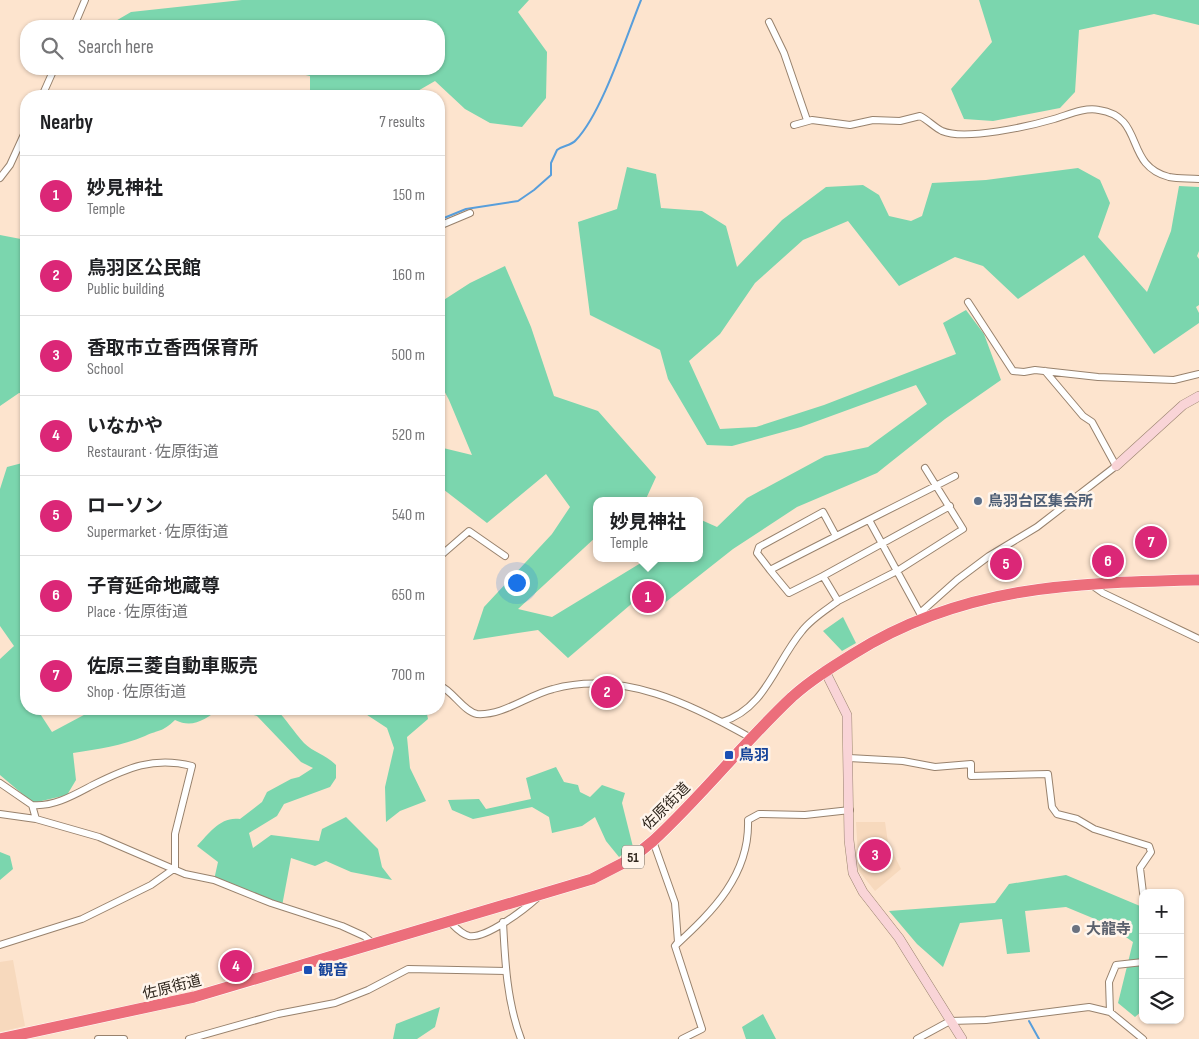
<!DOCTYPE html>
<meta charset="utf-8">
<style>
body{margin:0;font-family:"Sofia Sans Condensed","Noto Sans JP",sans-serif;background:#f6f6f6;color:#202124}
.controls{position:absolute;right:15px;bottom:15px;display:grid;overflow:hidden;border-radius:10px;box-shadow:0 1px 4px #0004}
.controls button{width:45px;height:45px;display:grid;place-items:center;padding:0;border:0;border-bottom:1px solid #e0e0e0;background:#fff;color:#202124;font:25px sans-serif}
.you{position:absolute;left:516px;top:582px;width:18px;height:18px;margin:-12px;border:4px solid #fff;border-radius:50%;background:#1a73e8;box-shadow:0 0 0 8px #1a73e833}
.badge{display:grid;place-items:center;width:32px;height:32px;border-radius:50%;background:#db2777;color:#fff;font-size:16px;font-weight:700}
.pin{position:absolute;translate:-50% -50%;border:2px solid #fff;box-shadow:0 1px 5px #0006}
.popup{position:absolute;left:593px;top:497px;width:110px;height:65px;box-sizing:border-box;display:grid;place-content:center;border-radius:10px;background:#fff;filter:drop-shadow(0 1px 4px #0005);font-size:16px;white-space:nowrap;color:#757577}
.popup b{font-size:19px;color:#202124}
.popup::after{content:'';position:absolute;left:50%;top:100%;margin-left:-10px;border:10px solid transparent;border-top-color:#fff}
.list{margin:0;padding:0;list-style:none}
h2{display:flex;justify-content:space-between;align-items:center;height:65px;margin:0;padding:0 20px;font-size:21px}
h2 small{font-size:16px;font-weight:400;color:#757577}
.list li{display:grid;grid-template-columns:32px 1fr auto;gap:15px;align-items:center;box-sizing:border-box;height:80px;padding:0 20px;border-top:1px solid #e0e0e0}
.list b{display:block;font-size:19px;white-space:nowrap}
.list p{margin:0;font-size:16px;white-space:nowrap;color:#757577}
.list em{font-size:16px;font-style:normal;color:#757577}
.icon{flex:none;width:28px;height:28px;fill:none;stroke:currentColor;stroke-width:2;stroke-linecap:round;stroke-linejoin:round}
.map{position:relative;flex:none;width:1199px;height:1039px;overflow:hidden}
.search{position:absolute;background:#fff;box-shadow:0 1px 4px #0004;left:20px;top:20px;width:425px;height:55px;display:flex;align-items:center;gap:12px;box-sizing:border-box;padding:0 18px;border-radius:20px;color:#757577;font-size:19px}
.panel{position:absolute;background:#fff;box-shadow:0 1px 4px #0004;left:20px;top:90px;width:425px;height:625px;border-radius:20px}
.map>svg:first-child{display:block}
</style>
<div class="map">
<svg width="1199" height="1039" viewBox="0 0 1199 1039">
<rect width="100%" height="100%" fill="#fde4ce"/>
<path fill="#f7d9bd" d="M856,822H885L888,843L901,869L875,891L859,871Z
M13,960L25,1026L0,1032V962Z"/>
<path fill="#7bd6ae" d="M242,0H529L518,12L547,52L546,98L522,127L490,123L465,109L435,81L409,96H310V76L280,69H439V26H107L131,12Z
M979,0H1199V25L1154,14L1079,30L1075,92L1060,108L993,121L964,119L951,89L992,42Z
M627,167L656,174L661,208L702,211L726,226L737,267L782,220L826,187L863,185L879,195L889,216L911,221L922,216L932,183L986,180L1078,168L1100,180L1110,203L1098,237L1147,292L1171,231L1179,186L1199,187V251L1197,256L1199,259V305L1196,307L1199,313V323L1154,354L1084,255L1018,299L983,266L955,257L899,286L848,221L803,240L755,283L720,334L689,361L720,429L756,427L824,405L956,354L943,323L966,310L984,334L1001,380L945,419L877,473L797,507L733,549L662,605L643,594L568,658L538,630L473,640L484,607L552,534L570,507L546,474L487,523L439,486V447L472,455L449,400L439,381V303L470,283L505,266L531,327L554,396L598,411L656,477L645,501H597V536L518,609L552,617L649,558H699V519L717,527L747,498L825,456L868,447L927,404L916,385L801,427L732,446L707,445L668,379L660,350L590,315L578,222L617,209Z
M0,235L26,240V394L19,393L0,406Z
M26,462V709H37L52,732L95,709H220C205,719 193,729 175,720C161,733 160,729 145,736C121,746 99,749 73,753L76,780L67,795L33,803L0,775V659L14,646L0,626V489L7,467Z
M843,617L856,643L842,651L823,631Z
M237,709H276C286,719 294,732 304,743C313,752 326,755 336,765V778L330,787L284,804L277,816L249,833L253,848L271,835L319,841L322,829L346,817L378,849L382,867L392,880L351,872L326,861L315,866L291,858L282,906L214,880L218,862L197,846C209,833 221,816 240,819L262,802L267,792L291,779L299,777L313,768L301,762L257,716Z
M358,709H426L428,719L407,737L410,768L426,801L400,811L386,822L385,787L394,748L387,728Z
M556,767L564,782L578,785L580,792L590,797L602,785L625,793L622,803L633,847L619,857L606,841L595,817L582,826L552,833L549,817L532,807L473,819L452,810L448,800L479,799L486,809L531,799L526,778Z
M0,852L10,856L13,869L0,880Z
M1066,875L1140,906L1143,910V1010L1135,1017L1118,1003L1133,942L1107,924L1066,907L1025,911L1030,952L1007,954L1002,919L960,923L943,967L917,944L889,911L995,903L1009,884Z
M440,1007L435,1027L417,1039H393L396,1024Z
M763,1014L776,1039H746L742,1027Z"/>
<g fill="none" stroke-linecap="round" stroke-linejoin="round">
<path stroke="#589edb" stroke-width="2" d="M439,220L466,209L518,201L534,190L551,175V163L557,150C563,145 571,146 576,140C602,113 626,37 641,0
M1029,1021L1039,1039"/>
<g stroke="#98826d" stroke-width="8">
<path id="street" d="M769,22L784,53L807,120
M74,26L85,0
M42,96L54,69
M794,125L812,120L850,125L873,120L900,121L920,116C928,120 934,127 942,131C965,141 1030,126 1054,119C1068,115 1084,107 1099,110C1146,117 1123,165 1169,177C1179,179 1189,178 1199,179
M0,178L10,165L26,130
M439,226L470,213
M968,302L1013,371L1024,372L1035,370L1098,377L1174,380L1199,374
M925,468L963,529L897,571L838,601L823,576L789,593L770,570C831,538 893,508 955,476
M869,520L921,615
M439,557L469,531L505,556
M770,570L757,553L759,547L823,512L836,536
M823,576L950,506
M1093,586L1103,593L1199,639
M920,613L957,580L989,556L1037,527L1116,466L1092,422L1083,416L1045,371
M439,685C453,691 464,712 477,714C503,716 528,695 553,689C623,670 691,704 751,738
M722,722C766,708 775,663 802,631C811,619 826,610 838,601
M849,758L903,761L935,767L971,764V776L1048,774L1052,807L1057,814L1077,819L1094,829L1149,846L1151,852L1140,868L1143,893
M0,783L32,805L36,819
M32,805C54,807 74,795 93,785C127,768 154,756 192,766L175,834V868
M0,814L36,819L99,837L185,874L214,880L271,903L342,926L364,936L374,944
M653,841L675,903L678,942L675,946L702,1029L682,1039
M450,922C455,927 461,934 469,936C486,939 525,909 537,898
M503,922C505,962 507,1002 521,1039
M0,945L82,919L151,885L175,868
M675,946C713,911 750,875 748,820L759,814L805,815L850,810
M1110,1012L1109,982L1116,965L1143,962
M98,1039H124
M189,1039L278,1014L335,1003L368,990L408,969L506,971
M917,1039L950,1021L986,1020L1089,1007L1110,1012L1143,1039"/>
</g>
<g stroke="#98826d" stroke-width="10">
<path id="secondary" d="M1116,466L1183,405L1199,396
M825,671L847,715L849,840L853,873L863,892L899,938L962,1039"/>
</g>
<g stroke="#fff" stroke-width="12">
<path id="highway" d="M0,1039L194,997L592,879L631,859L653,841C702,796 743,743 792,697C811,680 832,667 853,654C963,585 1074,583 1199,580"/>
</g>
<use href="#street" stroke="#fff" stroke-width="6"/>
<use href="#secondary" stroke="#f9d4d7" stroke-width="9"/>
<use href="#highway" stroke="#ec6e7b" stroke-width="11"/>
</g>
<circle fill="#5c6f8a" stroke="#fff5ec" stroke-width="2" cx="978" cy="501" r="5"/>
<g fill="#1a4fb4" stroke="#fff5ec" stroke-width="2">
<rect x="724" y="750" width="10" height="10" rx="2.5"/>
<rect x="303" y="965" width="10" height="10" rx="2.5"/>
</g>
<circle fill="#6b7280" stroke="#fff5ec" stroke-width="2" cx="1076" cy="929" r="5"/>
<g text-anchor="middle" stroke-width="5" stroke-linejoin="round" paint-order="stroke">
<rect fill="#fff5ec" stroke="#6f665c" stroke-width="1" x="622" y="845.5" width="22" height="23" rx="4"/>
<g font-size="14" font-weight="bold" fill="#31281f">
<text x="633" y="862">51</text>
</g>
<g font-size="15" font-weight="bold" fill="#4e5e75" stroke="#fff5ec" text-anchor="start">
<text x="988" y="506">鳥羽台区集会所</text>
</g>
<g font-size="15" font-weight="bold" fill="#164399" stroke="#fff5ec" text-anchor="start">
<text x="739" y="760">鳥羽</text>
<text x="318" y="975">観音</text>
</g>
<g font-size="15" fill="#31281f" stroke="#fff5ec">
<text transform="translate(666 806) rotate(-45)" y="5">佐原街道</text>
<text transform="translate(172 987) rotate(-14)" y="5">佐原街道</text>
</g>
<g font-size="15" font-weight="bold" fill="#5b616d" stroke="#fff5ec" text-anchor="start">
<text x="1086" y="934">大龍寺</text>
</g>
</g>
</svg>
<div class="controls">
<button>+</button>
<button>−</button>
<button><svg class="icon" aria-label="layers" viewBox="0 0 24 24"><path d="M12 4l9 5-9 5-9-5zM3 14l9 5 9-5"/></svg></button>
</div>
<div class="you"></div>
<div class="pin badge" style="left:648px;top:597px">1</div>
<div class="popup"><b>妙見神社</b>Temple</div>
<div class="pin badge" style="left:607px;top:692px">2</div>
<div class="pin badge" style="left:875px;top:855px">3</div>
<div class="pin badge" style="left:236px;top:966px">4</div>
<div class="pin badge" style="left:1006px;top:564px">5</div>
<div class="pin badge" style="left:1108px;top:561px">6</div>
<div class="pin badge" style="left:1151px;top:542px">7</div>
<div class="search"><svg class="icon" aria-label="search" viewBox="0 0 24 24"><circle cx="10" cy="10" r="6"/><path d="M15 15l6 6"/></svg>Search here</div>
<section class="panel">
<h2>Nearby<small>7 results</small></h2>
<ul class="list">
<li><span class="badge">1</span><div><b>妙見神社</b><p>Temple</p></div><em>150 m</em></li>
<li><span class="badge">2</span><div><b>鳥羽区公民館</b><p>Public building</p></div><em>160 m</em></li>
<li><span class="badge">3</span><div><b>香取市立香西保育所</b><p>School</p></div><em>500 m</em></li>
<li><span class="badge">4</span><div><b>いなかや</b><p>Restaurant · 佐原街道</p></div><em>520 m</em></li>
<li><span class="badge">5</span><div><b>ローソン</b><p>Supermarket · 佐原街道</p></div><em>540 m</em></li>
<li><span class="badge">6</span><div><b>子育延命地蔵尊</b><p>Place · 佐原街道</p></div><em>650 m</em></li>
<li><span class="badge">7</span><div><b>佐原三菱自動車販売</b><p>Shop · 佐原街道</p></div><em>700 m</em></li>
</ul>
</section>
</div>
